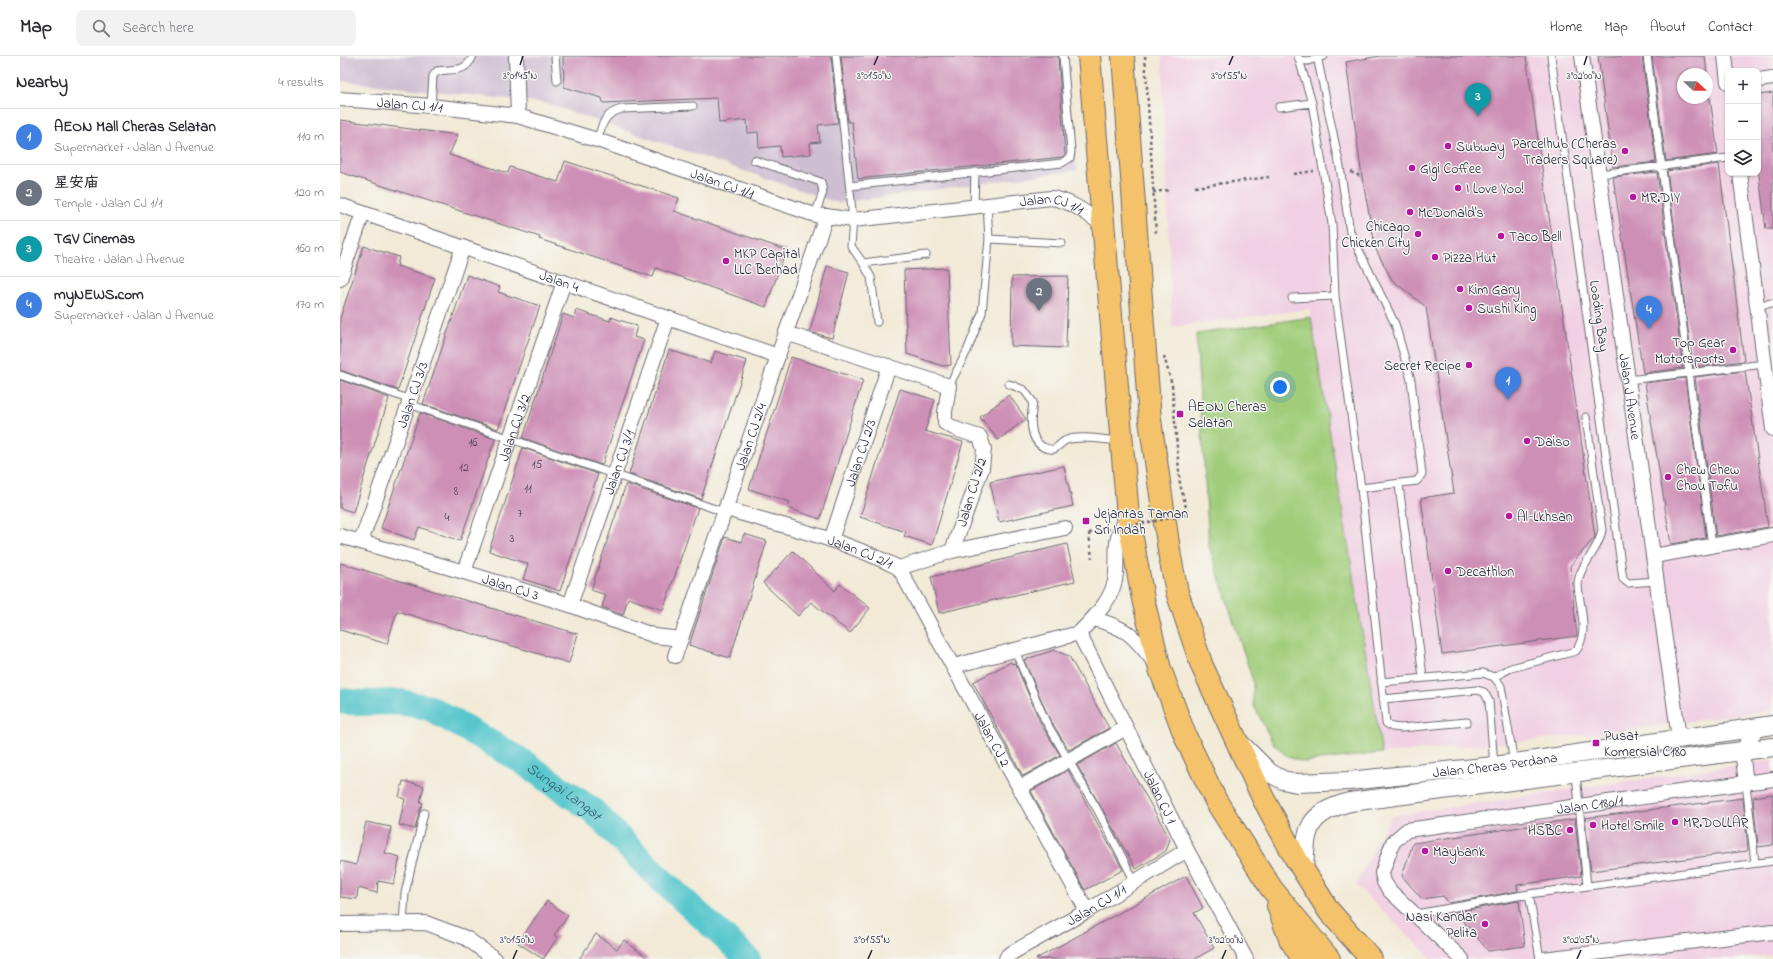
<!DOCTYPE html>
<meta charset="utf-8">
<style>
body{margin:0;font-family:"Indie Flower","LXGW WenKai TC",sans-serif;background:#f2f2f3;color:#2b2b33}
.controls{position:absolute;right:12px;top:12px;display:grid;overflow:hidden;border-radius:8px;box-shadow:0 1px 3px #0004}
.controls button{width:36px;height:36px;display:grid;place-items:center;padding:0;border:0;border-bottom:1px solid #e1e1e2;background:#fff;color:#2b2b33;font:20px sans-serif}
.compass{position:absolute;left:1337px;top:12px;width:36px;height:36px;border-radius:50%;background:#fff;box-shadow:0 1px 3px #0004;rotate:112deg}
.you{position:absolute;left:940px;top:331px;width:14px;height:14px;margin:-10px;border:3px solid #fff;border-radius:50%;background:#1a73e8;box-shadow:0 0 0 6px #1a73e833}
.badge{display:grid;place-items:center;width:26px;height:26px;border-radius:50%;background:#0b8043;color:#fff;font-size:13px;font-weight:700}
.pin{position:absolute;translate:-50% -33px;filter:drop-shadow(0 1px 2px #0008)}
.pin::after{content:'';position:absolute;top:21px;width:14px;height:12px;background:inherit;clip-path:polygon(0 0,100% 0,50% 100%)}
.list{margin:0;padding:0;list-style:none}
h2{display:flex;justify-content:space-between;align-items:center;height:52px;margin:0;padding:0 16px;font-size:17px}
h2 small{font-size:13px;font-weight:400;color:#7c7c81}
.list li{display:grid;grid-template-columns:26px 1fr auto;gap:12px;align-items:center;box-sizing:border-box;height:56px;padding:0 16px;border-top:1px solid #e1e1e2}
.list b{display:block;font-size:15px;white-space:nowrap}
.list p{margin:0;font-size:13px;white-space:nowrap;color:#7c7c81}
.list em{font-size:13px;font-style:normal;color:#7c7c81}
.icon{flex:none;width:22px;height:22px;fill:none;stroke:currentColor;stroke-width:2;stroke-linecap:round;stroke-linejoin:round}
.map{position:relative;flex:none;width:1433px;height:903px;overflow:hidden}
header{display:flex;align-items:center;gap:24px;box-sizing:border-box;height:56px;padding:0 20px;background:#fff;border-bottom:1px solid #e1e1e2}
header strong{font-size:19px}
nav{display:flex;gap:22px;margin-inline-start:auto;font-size:14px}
.search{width:280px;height:36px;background:#f2f2f3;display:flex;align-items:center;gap:10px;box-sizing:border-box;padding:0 14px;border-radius:8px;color:#7c7c81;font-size:15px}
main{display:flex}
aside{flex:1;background:#fff}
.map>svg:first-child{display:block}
</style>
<header>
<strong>Map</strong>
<div class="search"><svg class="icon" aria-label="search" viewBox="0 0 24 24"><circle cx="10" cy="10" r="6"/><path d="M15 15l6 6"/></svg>Search here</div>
<nav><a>Home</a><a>Map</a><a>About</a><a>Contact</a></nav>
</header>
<main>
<aside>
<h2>Nearby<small>4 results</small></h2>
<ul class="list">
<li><span class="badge" style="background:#3f7fe0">1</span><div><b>AEON Mall Cheras Selatan</b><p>Supermarket · Jalan J Avenue</p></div><em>110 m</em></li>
<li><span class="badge" style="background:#6b7280">2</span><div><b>星安庙</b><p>Temple · Jalan CJ 1/1</p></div><em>120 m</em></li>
<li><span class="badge" style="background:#0f9aa8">3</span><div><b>TGV Cinemas</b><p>Theatre · Jalan J Avenue</p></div><em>160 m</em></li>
<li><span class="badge" style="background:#3f7fe0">4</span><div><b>myNEWS.com</b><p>Supermarket · Jalan J Avenue</p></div><em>170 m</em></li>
</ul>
</aside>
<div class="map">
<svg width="1433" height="903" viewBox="0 0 1433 903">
<rect width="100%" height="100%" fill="#f6f6f2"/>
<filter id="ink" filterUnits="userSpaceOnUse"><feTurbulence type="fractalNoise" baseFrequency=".025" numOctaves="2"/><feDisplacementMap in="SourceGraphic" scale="8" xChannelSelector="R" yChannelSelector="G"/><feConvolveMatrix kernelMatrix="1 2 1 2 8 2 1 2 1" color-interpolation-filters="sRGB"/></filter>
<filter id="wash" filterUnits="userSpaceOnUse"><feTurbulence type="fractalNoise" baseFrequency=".012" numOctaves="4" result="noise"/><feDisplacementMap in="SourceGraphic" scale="16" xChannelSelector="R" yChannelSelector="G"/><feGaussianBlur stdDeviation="0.9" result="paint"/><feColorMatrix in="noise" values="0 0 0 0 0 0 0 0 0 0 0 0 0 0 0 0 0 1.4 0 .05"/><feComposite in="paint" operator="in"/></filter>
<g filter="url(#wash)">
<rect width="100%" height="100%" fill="#f2ead7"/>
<path fill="#f1d0e3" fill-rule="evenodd" d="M822,0H1433V654L1266,677L1041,698L970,253L832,271ZM1388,15H1418V117H1388ZM1343,18H1367V42H1343Z
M1433,704V899L1394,903H1092L1016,829L1051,760Z"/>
<path fill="#cebed1" d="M0,0H724L737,114L498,147L205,47L0,25Z"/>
<path fill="#a1cd7a" stroke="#62785a" d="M971,261L1042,697L964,706L948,701L933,687L913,648V625L869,490L856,278Z"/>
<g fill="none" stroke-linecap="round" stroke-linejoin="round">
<path stroke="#59c7cd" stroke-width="26" id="s1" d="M0,645L22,647L60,646L90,652L177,702L252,754L316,819L408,903"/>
</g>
<g id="blocks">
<path fill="#ce8fb6" d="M223,0H491L498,67L478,69L480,86L470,87L471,98L441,101L440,90L419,92L418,76L408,77L407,64L379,67L377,42L263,47L262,42L224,31Z
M501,0H718L725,99L722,101L518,123L512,66H508Z
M1040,0H1186L1255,481L1230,510L1237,580L1102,598L1081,442L1114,437L1086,251L1052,224L1036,194L1022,121L1006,6Z
M1258,0H1302L1316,106L1273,111Z
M1312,0H1365L1367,18H1343V42H1370L1378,98L1326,105Z
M1433,37V173H1426L1418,112V39Z
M0,64L118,79L109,99L168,117L170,111L218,126L225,105L339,142L334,155L446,194L426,251L316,212L313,221L199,183L200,181L0,116Z
M1379,108L1404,305L1353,311L1327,115Z
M1317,116L1343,312L1303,317L1273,121Z
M24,190L59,201L57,210L95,222L58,334L0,314V262Z
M487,210L509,216L492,282L470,276Z
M607,212L611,309L603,310L567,298L564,214Z
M127,219L160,231L158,236L200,250L158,373L83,348Z
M728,220L726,292L671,290L672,221Z
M236,254L270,265L271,261L297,270L294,281L304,284L262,409L183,382L223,258L234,262Z
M329,294L371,307L375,295L407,305L361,443L289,418Z
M451,301L523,324L480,463L448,452L450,446L409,433Z
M1405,315L1428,471L1376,480L1355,321Z
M1345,322L1366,482L1331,488L1305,327Z
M0,324L49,342L13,456L0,452Z
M560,333L595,344L585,375L623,386L592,489L564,480L566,476L520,461Z
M669,339L686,363L658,384L640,361Z
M80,357L155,383L120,485L79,471L74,484L41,472Z
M183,392L258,418L220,535L183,523L188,508L149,495Z
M724,410L733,450L659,466L650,426Z
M286,428L358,452L323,554L288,542L283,559L262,551L266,539L251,534Z
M404,478L427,485L390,602L349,589L385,481L401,486Z
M727,488L735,525L599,557L591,521Z
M453,495L495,535L500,528L530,552L510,577L471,546L458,560L423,527Z
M0,507L238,578L229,607L57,555L47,588L0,574Z
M714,594L729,600L769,672L729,694L709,662L684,604Z
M671,606L672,608L675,607L700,666L720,699L683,720L633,626Z
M776,687L830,783L826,795L796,813L737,709Z
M728,714L783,814L745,834L691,735Z
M63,725L84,730L80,746L83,747L79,756L75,773L59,769L65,743L59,741Z
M1433,738V789L1418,791L1413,741Z
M1403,742L1408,793L1407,795L1251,815L1245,762Z
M1235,763L1241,820L1177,829L1178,835L1109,847L1103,840L1082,843L1062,820L1073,787Z
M26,766L51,771L45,797L60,801L54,828L38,825L37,837L18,832L17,843L0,841V805L16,809Z
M846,820L863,852L854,857L874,892L855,903H696Z
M207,845L228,860L214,879L218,881L203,903L178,887Z
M1179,845L1185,890L1148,895L1116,856Z
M256,878L277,893L284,884L309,903H239Z"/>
</g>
</g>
<g filter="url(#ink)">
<use href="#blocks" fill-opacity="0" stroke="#6b6872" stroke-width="1"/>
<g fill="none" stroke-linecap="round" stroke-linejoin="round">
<g stroke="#6b6872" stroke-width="9">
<path id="service" d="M215,0L217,25
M496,0L513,164L511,190L523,207L531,221L537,266
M977,0L1000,111L1010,176L1055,268L1071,324L1082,418L1077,425L1021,432
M1211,0L1283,523L1288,527L1317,525
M1307,0L1372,490
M959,4L968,5L984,0
M972,47L992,168L995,240L1021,432L1046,667L1052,671L1061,672L1127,666
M91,50L93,20L97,15C113,12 125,18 133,0
M939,51L972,47L958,0
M257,84C263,68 263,58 282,53L353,50
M414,104L481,126L483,136L475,159
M1259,118L1388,102
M510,130L722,107L730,102L731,95L723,0
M647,149L649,183L722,187
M634,151L635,116
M523,207L586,199
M952,242L995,240
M1417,249L1433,247
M0,319L71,344
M1288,324L1425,308
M669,328L684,334L693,346C691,360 688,383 703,391C706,392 711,394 714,393C719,391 722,385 727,384C740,379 765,384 779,385
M609,330L627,295L642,257L649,183
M69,348L384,456
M1059,429L1083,621
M675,595L705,664L757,753L795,826
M1154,621L1171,612L1236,595C1250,575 1239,550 1238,528C1238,511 1259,495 1262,474L1246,361
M1041,626L1143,617L1154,621L1161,630L1174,707
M1043,643L1137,634L1144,636L1149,645L1154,710
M1236,718L1247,830
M1406,727L1415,807
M1189,838L1200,903
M1076,858L1189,838L1433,805
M63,868L65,837L84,757"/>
</g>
<g stroke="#6b6872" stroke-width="16">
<g id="minor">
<path d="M176,0L178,60"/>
<path id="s2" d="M1242,0L1339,682"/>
<path d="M1385,0L1388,26"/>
<path d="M1418,24L1433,22"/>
<path id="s3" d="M0,43L91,50L178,60L257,84L475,159L486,160L513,164L711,142C732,145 746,157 763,169"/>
<path d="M1400,117L1433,373"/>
<path id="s4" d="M0,149L438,300"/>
<path d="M0,223L23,157"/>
<path d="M446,277L609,330L605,356V367L618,374L640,381L644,393L642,412L612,495"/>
<path id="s5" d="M386,453C444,470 505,484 559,512L612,495L725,472"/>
<path id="s6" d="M0,480L124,516L230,549L315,580L341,583"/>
<path id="s7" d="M491,484L549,310"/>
<path id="s8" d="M21,486L123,191"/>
<path d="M1313,500L1433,479"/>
<path id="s9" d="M559,512L747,855"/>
<path id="s10" d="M124,516L224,226"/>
<path id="s11" d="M230,549L328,262"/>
<path d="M754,563C790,573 793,580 816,608"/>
<path id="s12" d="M739,577L847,794L906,903"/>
<path id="s13" d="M335,600L486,160"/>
<path d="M614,610L739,577C755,561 775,541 776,517C778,488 772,488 788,460"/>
<path d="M1406,727L1402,695L1418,671"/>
<path d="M679,732L786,672"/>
<path d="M0,868L86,867L126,882L155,903"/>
<path id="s14" d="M666,903L668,899L747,855L847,794"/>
<path id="s15" d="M1122,903L1050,835L1044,826L1042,817L1053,786L1067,774L1433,723"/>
<path d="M1203,903L1433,876"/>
</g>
</g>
<g stroke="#6b6872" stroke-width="20">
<g id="tertiary">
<path id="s16" d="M901,688L930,717L943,724L957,727L1008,725L1154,710L1433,669"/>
<path d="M964,816C966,774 965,758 1010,746L1433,691"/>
</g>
</g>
<g stroke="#6b6872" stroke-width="24">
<path id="motorway" d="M749,0L788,460L803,543L820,613L846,682L876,745L931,832L989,903
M783,0L810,364L830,501L837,536L862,610L923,742L955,801L989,855L1031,903
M938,850L950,883L963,903"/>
</g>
<path stroke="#6b6872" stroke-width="2.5" stroke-dasharray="3 3" stroke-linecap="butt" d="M805,0L816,178
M1011,116L1022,121
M954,118L974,115
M855,131L929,121
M813,136L830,134
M824,300L832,329L840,428L848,459
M749,477L752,502"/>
<use href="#service" stroke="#fff" stroke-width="7"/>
<use href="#minor" stroke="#fff" stroke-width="14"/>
<use href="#tertiary" stroke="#fff" stroke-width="18"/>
<use href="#motorway" stroke="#f3c26a" stroke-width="22"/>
<path stroke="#6b6872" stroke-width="2.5" stroke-dasharray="3 3" stroke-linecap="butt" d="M749,477L848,459"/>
</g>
</g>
<path fill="none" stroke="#22223b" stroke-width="1.5" d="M180,9L183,0M534,9L538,0M889,9L893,0M1244,9L1247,0M173,903L177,894M528,903L532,894M882,903L886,894M1237,903L1241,894"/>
<g fill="#b5179e" stroke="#f6f6f2" stroke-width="1.5">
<circle cx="1108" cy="90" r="4"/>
<circle cx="1285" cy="95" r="4"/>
<circle cx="1072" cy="112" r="4"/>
<circle cx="1118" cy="132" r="4"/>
<circle cx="1293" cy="141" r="4"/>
<circle cx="1070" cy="156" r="4"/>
<circle cx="1078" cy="178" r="4"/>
<circle cx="1161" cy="180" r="4"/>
<circle cx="1095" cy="201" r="4"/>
<circle cx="386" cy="205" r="4"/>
<circle cx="1120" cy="233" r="4"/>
<circle cx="1129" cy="252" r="4"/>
<circle cx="1393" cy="294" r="4"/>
<circle cx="1129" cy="309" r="4"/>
<rect x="836" y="354" width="8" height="8" rx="2"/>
<circle cx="1187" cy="385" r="4"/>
<circle cx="1328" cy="421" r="4"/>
<circle cx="1169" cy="460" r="4"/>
<rect x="742" y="461" width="8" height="8" rx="2"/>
<circle cx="1108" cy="515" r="4"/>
<rect x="1252" y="683" width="8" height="8" rx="2"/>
<circle cx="1335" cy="766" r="4"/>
<circle cx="1253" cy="769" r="4"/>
<circle cx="1230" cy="774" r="4"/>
<circle cx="1085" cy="795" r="4"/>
<circle cx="1145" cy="868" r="4"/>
</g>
<g text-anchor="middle" stroke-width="3" stroke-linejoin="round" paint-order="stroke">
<g font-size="12" fill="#4d3d5a">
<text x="133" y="390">16</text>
<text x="197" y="412">15</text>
<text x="124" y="415">12</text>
<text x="188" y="436">11</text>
<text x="116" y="439">8</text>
<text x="180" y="461">7</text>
<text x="107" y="465">4</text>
<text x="172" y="486">3</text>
</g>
<g font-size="14" fill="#22223b" stroke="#f6f6f2">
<text dy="5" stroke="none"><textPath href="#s3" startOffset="70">Jalan CJ 1/1</textPath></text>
<text dy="5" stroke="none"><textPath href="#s3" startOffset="394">Jalan CJ 1/1</textPath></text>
<text dy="5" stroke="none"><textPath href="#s3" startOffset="731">Jalan CJ 1/1</textPath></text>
<text dy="5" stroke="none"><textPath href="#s4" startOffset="232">Jalan 4</textPath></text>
<text transform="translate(1260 260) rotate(82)" y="5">Loading Bay</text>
<text dy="5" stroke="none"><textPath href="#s8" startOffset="156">Jalan CJ 3/3</textPath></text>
<text dy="5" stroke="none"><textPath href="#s2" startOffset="344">Jalan J Avenue</textPath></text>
<text dy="5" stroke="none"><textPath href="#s10" startOffset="153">Jalan CJ 3/2</textPath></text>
<text dy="5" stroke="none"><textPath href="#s13" startOffset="232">Jalan CJ 2/4</textPath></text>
<text dy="5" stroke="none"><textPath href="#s7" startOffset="92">Jalan CJ 2/3</textPath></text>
<text dy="5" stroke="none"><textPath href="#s11" startOffset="151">Jalan CJ 3/1</textPath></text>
<text transform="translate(631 436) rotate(-73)" y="5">Jalan CJ 2/2</text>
<text dy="5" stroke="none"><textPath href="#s5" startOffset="141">Jalan CJ 2/1</textPath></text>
<text dy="5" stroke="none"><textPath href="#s6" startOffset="178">Jalan CJ 3</textPath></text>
<text dy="5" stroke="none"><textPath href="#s9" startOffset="195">Jalan CJ 2</textPath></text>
<text dy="5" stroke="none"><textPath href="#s16" startOffset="269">Jalan Cheras Perdana</textPath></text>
<text dy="5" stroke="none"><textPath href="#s12" startOffset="183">Jalan CJ 1</textPath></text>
<text dy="5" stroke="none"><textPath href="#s15" startOffset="355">Jalan C180/1</textPath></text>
<text dy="5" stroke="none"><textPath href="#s14" startOffset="106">Jalan CJ 1/1</textPath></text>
</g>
<g font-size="14" fill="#22223b" stroke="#f6f6f2" text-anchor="start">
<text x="1277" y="92" text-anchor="end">Parcelhub (Cheras<tspan x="1277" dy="16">Traders Square)</tspan></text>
<text x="1116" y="95">Subway</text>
<text x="1080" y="117">Gigi Coffee</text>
<text x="1126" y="137">I Love Yoo!</text>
<text x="1301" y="146">MR.DIY</text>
<text x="1078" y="161">McDonald's</text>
<text x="1070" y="175" text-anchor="end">Chicago<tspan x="1070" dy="16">Chicken City</tspan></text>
<text x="1169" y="185">Taco Bell</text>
<text x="394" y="202">MKP Capital<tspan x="394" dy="16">LLC Berhad</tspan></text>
<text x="1103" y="206">Pizza Hut</text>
<text x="1128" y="238">Kim Gary</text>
<text x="1137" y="257">Sushi King</text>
<text x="1385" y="291" text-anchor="end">Top Gear<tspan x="1385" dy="16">Motorsports</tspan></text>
<text x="1121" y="314" text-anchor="end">Secret Recipe</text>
<text x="848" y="355">AEON Cheras<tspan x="848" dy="16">Selatan</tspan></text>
<text x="1195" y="390">Daiso</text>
<text x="1336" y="418">Chew Chew<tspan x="1336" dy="16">Chou Tofu</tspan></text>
<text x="754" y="462">Jejantas Taman<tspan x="754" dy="16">Sri Indah</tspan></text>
<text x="1177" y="465">Al-Lkhsan</text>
<text x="1116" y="520">Decathlon</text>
<text x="1264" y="684">Pusat<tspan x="1264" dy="16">Komersial C180</tspan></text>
<text x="1343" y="771">MR.DOLLAR</text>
<text x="1261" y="774">Hotel Smile</text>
<text x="1222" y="779" text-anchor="end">HSBC</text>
<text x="1093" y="800">Maybank</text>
<text x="1137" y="865" text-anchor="end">Nasi Kandar<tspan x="1137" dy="16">Pelita</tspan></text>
</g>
<g font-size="15" font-style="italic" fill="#355c6e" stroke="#f6f6f2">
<text dy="5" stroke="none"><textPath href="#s1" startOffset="249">Sungai Langat</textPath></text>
</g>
</g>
<g font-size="10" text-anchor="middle" fill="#22223b" stroke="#f6f6f2" stroke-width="3" stroke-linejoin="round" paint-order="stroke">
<text x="180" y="23">3°01'45"N</text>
<text x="534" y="23">3°01'50"N</text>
<text x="889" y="23">3°01'55"N</text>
<text x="1244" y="23">3°02'00"N</text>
<text x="177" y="887">3°01'50"N</text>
<text x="532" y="887">3°01'55"N</text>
<text x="886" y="887">3°02'00"N</text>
<text x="1241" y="887">3°02'05"N</text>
</g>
</svg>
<div class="controls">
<button>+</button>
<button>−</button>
<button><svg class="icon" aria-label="layers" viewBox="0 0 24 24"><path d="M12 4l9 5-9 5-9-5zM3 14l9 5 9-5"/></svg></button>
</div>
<svg class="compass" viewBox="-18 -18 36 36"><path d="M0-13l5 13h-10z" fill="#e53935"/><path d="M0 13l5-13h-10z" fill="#7c7c81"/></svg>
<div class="you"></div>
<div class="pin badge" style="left:1168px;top:344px;background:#3f7fe0">1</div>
<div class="pin badge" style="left:699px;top:255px;background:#6b7280">2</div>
<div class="pin badge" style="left:1138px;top:60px;background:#0f9aa8">3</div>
<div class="pin badge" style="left:1309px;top:273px;background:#3f7fe0">4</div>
</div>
</main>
